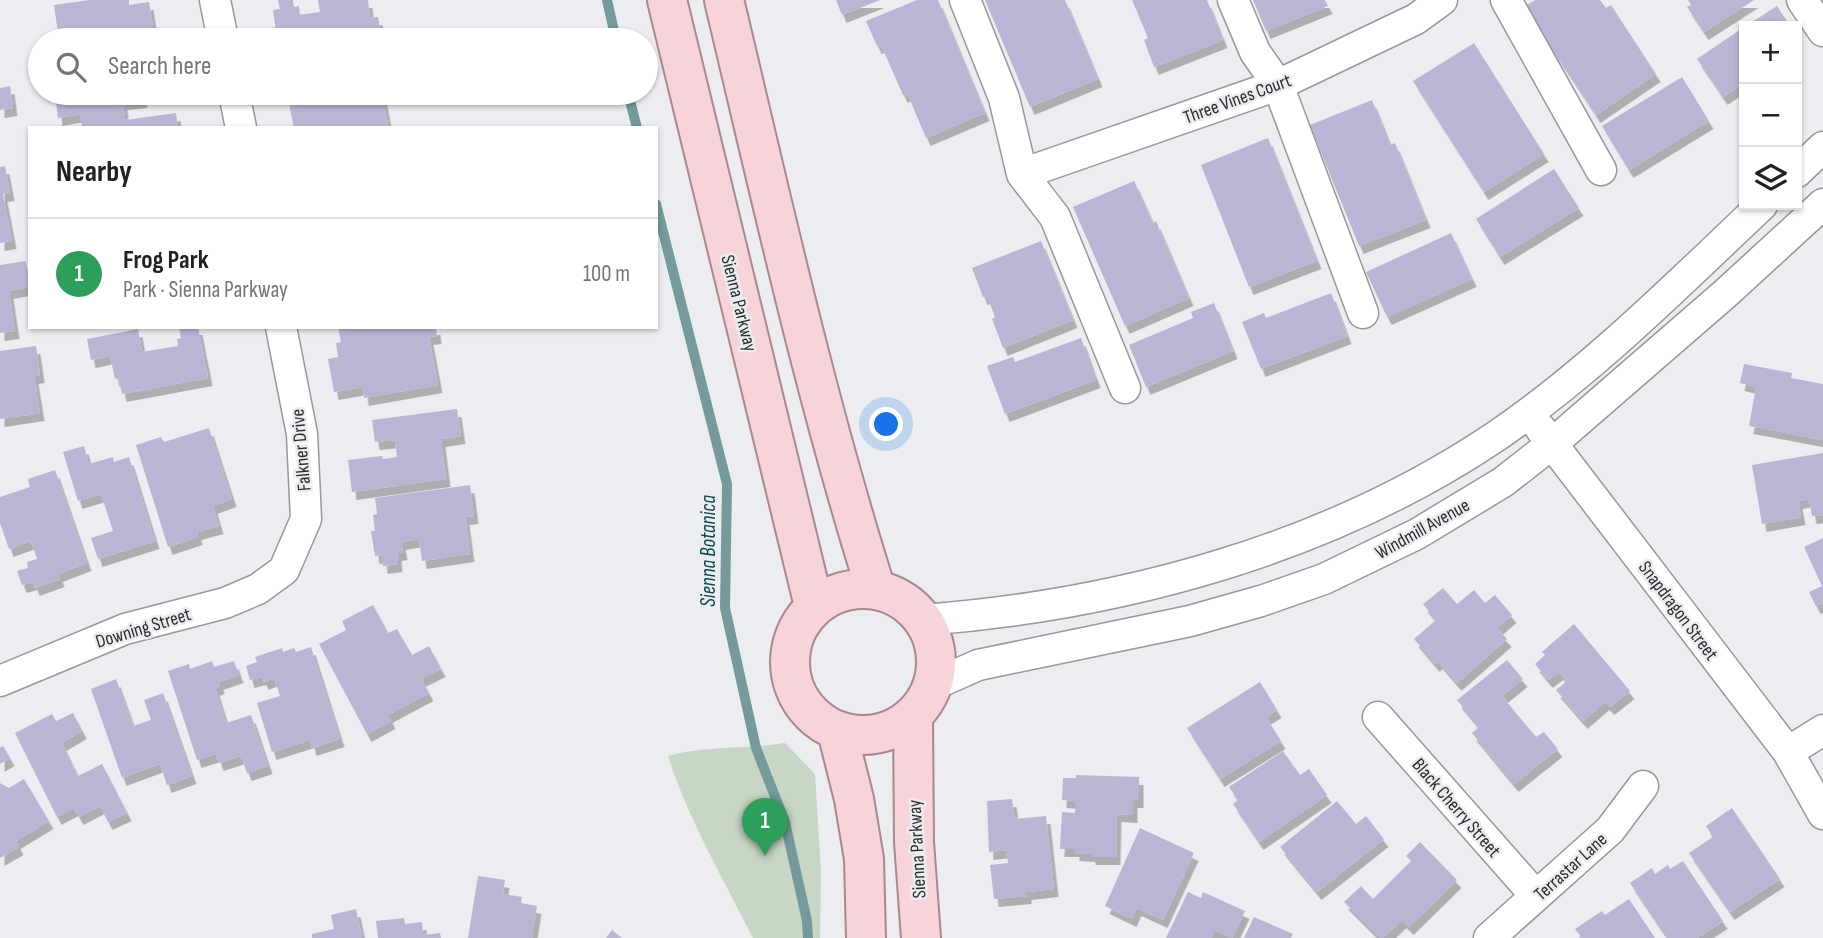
<!DOCTYPE html>
<meta charset="utf-8">
<style>
body{margin:0;font-family:"Sofia Sans Condensed",sans-serif;background:#f6f6f6;color:#202124}
.controls{position:absolute;right:21px;top:21px;display:grid;overflow:hidden;border-radius:0px;box-shadow:0 2px 5px #0004}
.controls button{width:63px;height:63px;display:grid;place-items:center;padding:0;border:0;border-bottom:2px solid #e0e0e0;background:#fff;color:#202124;font:35px sans-serif}
.you{position:absolute;left:887px;top:425px;width:24px;height:24px;margin:-18px;border:5px solid #fff;border-radius:50%;background:#1a73e8;box-shadow:0 0 0 10px #1a73e833}
.badge{display:grid;place-items:center;width:46px;height:46px;border-radius:50%;background:#db2777;color:#fff;font-size:23px;font-weight:700}
.pin{position:absolute;translate:-50% -58px;filter:drop-shadow(0 2px 4px #0008)}
.pin::after{content:'';position:absolute;top:37px;width:24px;height:21px;background:inherit;clip-path:polygon(0 0,100% 0,50% 100%)}
.list{margin:0;padding:0;list-style:none}
h2{display:flex;justify-content:space-between;align-items:center;height:91px;margin:0;padding:0 28px;font-size:30px}
h2 small{font-size:23px;font-weight:400;color:#757577}
.list li{display:grid;grid-template-columns:46px 1fr auto;gap:21px;align-items:center;box-sizing:border-box;height:112px;padding:0 28px;border-top:2px solid #e0e0e0}
.list b{display:block;font-size:26px;white-space:nowrap}
.list p{margin:0;font-size:23px;white-space:nowrap;color:#757577}
.list em{font-size:23px;font-style:normal;color:#757577}
.icon{flex:none;width:38px;height:38px;fill:none;stroke:currentColor;stroke-width:2;stroke-linecap:round;stroke-linejoin:round}
.map{position:relative;flex:none;width:1823px;height:938px;overflow:hidden}
.search{position:absolute;background:#fff;box-shadow:0 2px 5px #0004;left:28px;top:28px;width:630px;height:77px;display:flex;align-items:center;gap:18px;box-sizing:border-box;padding:0 24px;border-radius:38px;color:#757577;font-size:26px}
.panel{position:absolute;background:#fff;box-shadow:0 2px 5px #0004;left:28px;top:126px;width:630px;height:203px;border-radius:0px}
.map>svg:first-child{display:block}
</style>
<div class="map">
<svg width="1823" height="938" viewBox="0 0 1823 938">
<defs>
<filter id="shadow"><feDropShadow dx="4.5" dy="8" stdDeviation="0" flood-color="#0004"/></filter>
</defs>
<rect width="100%" height="100%" fill="#ebedf0"/>
<path fill="#c8d6c5" d="M785,743L815,774L821,871L820,938H753C723,878 689,821 668,756C701,746 749,749 785,743Z"/>
<g fill="none" stroke-linecap="round" stroke-linejoin="round">
<path stroke="#749a9b" stroke-width="10" d="M607,0L616,40
M628,93L637,128
M656,204L727,484L725,608L756,748L785,822L807,921L808,938"/>
</g>
<path fill="#b8b6d4" filter="url(#shadow)" d="M90,0H129V5L149,2L155,40H59L54,5Z
M278,0H293L294,7L299,6L300,15L320,12L318,0H368L370,18L378,17L382,40H286L284,31L276,32L273,10L280,9Z
M836,0H880L842,15Z
M917,0H938L985,113L926,138L907,93L903,95L881,45L877,46L866,21Z
M985,0H1065L1098,79L1030,107Z
M1132,0H1207L1223,40L1154,67L1144,40L1148,38Z
M1253,0H1325L1328,6L1266,31Z
M1535,0H1600L1606,8L1611,5L1656,74L1596,115L1524,7Z
M1688,0H1754L1704,32L1687,7L1691,5Z
M1777,6L1790,26H1746Z
M1744,27V83L1723,97L1697,59Z
M1474,43L1544,154L1484,192L1413,81Z
M1682,77L1709,121L1629,170L1602,126Z
M10,86L13,108L0,110V88Z
M55,93H142L143,100L123,102L125,120L176,113L178,128H82L80,114L58,118Z
M297,93H318L319,99L351,93H382L388,125L374,128H294L288,100L297,98Z
M1372,100L1390,145L1395,143L1426,220L1359,246L1310,125Z
M1268,138L1317,261L1249,287L1201,165Z
M5,166L10,193L3,194L12,241L0,243V167Z
M1554,169L1579,208L1500,257L1476,219Z
M1134,181L1153,223L1156,221L1189,298L1125,326L1073,207Z
M1451,233L1472,279L1387,317L1366,272Z
M1041,241L1073,320L1003,348L992,319L995,317L987,296L983,297L972,268Z
M26,261L30,287L9,291L15,331L0,333V265Z
M1331,293L1347,336L1261,369L1242,322L1264,313L1266,318Z
M1214,303L1233,351L1146,387L1129,345L1193,318L1191,312Z
M179,327H198L208,378L122,394L119,378L115,379L110,356L91,360L87,339L138,329L142,352L178,346L177,339L181,338Z
M338,327H436L437,336L429,337L438,385L364,398L363,387L334,392L328,359L338,357L336,343L341,342Z
M1081,338L1096,380L1005,414L987,366L1013,357L1015,362Z
M36,346L40,375L34,376L40,413L0,419V351Z
M1744,364L1792,373L1791,378L1823,384V440L1749,426L1756,387L1740,383Z
M457,409L461,436L441,439L446,479L352,492L348,460L382,456L383,459L397,457L395,440L375,442L372,420Z
M209,428L232,499L213,506L219,526L197,532L198,537L168,547L136,445L161,437L164,442Z
M84,446L89,464L113,457L114,462L129,457L155,541L98,559L91,538L113,531L101,494L78,501L63,452Z
M1823,453V515L1812,516L1809,499L1798,501L1801,517L1762,524L1752,465Z
M55,470L87,563L58,574L60,579L35,588L33,582L22,585L17,571L28,568L27,562L37,559L31,541L9,549L0,523V497L30,487L28,479Z
M470,485L474,516L465,517L470,554L422,561L419,539L401,542L403,552L397,553L398,564L383,566L382,555L375,556L371,531H375L373,515L377,514L375,498Z
M1823,538V603L1816,606L1809,592L1822,586L1804,547Z
M1443,588L1457,604L1474,590L1485,603L1495,595L1512,615L1497,628L1507,639L1457,683L1438,661L1435,664L1414,639L1436,620L1423,604Z
M373,605L388,633L397,629L412,655L429,646L441,669L421,679L429,693L388,715L391,721L367,734L319,644L346,630L342,621Z
M1574,624L1630,691L1610,707L1605,702L1583,721L1556,690L1567,681L1559,672L1548,680L1535,664L1545,655L1542,652Z
M311,647L340,739L312,748L310,740L272,752L257,703L280,696L274,678L264,682L262,677L250,680L246,666L257,662L255,657L282,648L283,652L294,648L296,652Z
M1507,660L1523,679L1502,696L1536,737L1544,732L1558,749L1514,784L1472,733L1479,727L1457,700Z
M212,661L214,667L234,661L239,675L219,682L220,686L215,688L226,723L251,715L268,766L247,773L241,756L219,763L216,754L197,760L168,671L189,664L190,669Z
M116,679L133,726L151,720L144,700L163,693L192,776L167,785L160,764L122,778L91,689Z
M1260,682L1277,710L1266,717L1281,741L1220,779L1187,728Z
M73,713L82,731L62,743L78,776L102,764L127,813L108,822L100,806L79,817L74,808L57,817L15,733L52,714L56,721Z
M3,746L10,758L0,764V748Z
M1283,751L1300,775L1309,769L1327,795L1259,842L1233,804L1238,800L1229,787Z
M1076,775L1139,777V800H1133V815L1117,814L1116,857H1091V854L1075,853V849H1060L1062,812L1075,813V801L1062,800L1063,778H1076Z
M24,779L49,821L16,841L19,847L0,858V783L9,788Z
M1012,799L1015,819L1046,816L1054,889L1027,892V896L994,899L990,865L1008,863L1006,850L989,852L987,801Z
M1337,801L1356,824L1366,816L1384,839L1317,892L1280,847Z
M1732,808L1780,879L1730,912L1689,853L1713,837L1706,826Z
M1140,828L1194,853L1163,920L1137,908L1132,919L1105,906Z
M1420,842L1457,880L1409,927L1402,920L1383,938H1380L1344,902L1361,886L1373,899L1411,861L1406,856Z
M1683,861L1723,921L1697,938H1667L1630,883L1652,868L1655,874L1668,865L1670,869Z
M478,876L505,880L503,894L522,897L521,903L537,906L532,938H468Z
M1188,892L1201,898L1203,892L1245,911L1232,938L1214,930L1211,938H1166Z
M1629,899L1655,938H1582L1575,929L1602,911L1605,915Z
M356,909L362,938H312V934L334,929L331,915Z
M1254,917L1293,934L1291,938H1244Z
M404,918L405,924L422,922L423,935L440,933L441,938H378L376,921Z
M612,930L622,938H606Z"/>
<g fill="none" stroke-linecap="round" stroke-linejoin="round">
<g stroke="#96989a" stroke-width="33">
<path id="minor" d="M215,0L223,40
M965,0L1004,98L1022,174L1055,217L1125,388
M1233,0L1255,52L1278,85L1363,313
M1506,0L1601,170
M1802,0L1823,31
M234,93L241,128
M1797,172L1823,147
M1022,174L1278,85L1416,19L1442,0
M1540,428L1788,752L1823,814
M923,620C1122,605 1328,549 1495,437C1592,371 1677,285 1762,205
M0,681L125,629L225,603L258,589L284,570L306,519L302,434L281,327
M933,685L978,665L1190,621L1261,601L1324,579L1417,534L1503,482L1553,443L1726,293L1823,204
M1378,717L1536,896
M1788,752L1823,730
M1489,938L1610,830L1643,786"/>
</g>
<g stroke="#ac878d" stroke-width="42">
<path id="major" d="M667,0L814,606
M724,0C771,197 815,397 876,590
M790 662a73 73 0 1 1 146 0a73 73 0 1 1-146 0Z
M913,717L914,842L921,938
M837,731L854,799L864,859L866,938"/>
</g>
<use href="#minor" stroke="#fff" stroke-width="30"/>
<use href="#major" stroke="#f7d4d9" stroke-width="38"/>
</g>
<g text-anchor="middle" stroke-width="5" stroke-linejoin="round" paint-order="stroke">
<g font-size="19" fill="#2b2c2d" stroke="#ebedf0">
<text transform="translate(1237 98) rotate(-20)" y="7">Three Vines Court</text>
<text transform="translate(740 303) rotate(76)" y="7">Sienna Parkway</text>
<text transform="translate(300 450) rotate(-95)" y="7">Falkner Drive</text>
<text transform="translate(1422 528) rotate(-29)" y="7">Windmill Avenue</text>
<text transform="translate(1679 610) rotate(53)" y="7">Snapdragon Street</text>
<text transform="translate(143 627) rotate(-17)" y="7">Downing Street</text>
<text transform="translate(1457 807) rotate(49)" y="7">Black Cherry Street</text>
<text transform="translate(916 849) rotate(-93)" y="7">Sienna Parkway</text>
<text transform="translate(1570 866) rotate(-42)" y="7">Terrastar Lane</text>
</g>
<g font-size="21" font-style="italic" fill="#0c484a" stroke="#ebedf0">
<text transform="translate(708 551) rotate(-90)" y="7">Sienna Botanica</text>
</g>
</g>
</svg>
<div class="controls">
<button>+</button>
<button>−</button>
<button><svg class="icon" aria-label="layers" viewBox="0 0 24 24"><path d="M12 4l9 5-9 5-9-5zM3 14l9 5 9-5"/></svg></button>
</div>
<div class="you"></div>
<div class="pin badge" style="left:765px;top:856px;background:#2e9e5b">1</div>
<div class="search"><svg class="icon" aria-label="search" viewBox="0 0 24 24"><circle cx="10" cy="10" r="6"/><path d="M15 15l6 6"/></svg>Search here</div>
<section class="panel">
<h2>Nearby<small></small></h2>
<ul class="list">
<li><span class="badge" style="background:#2e9e5b">1</span><div><b>Frog Park</b><p>Park · Sienna Parkway</p></div><em>100 m</em></li>
</ul>
</section>
</div>
